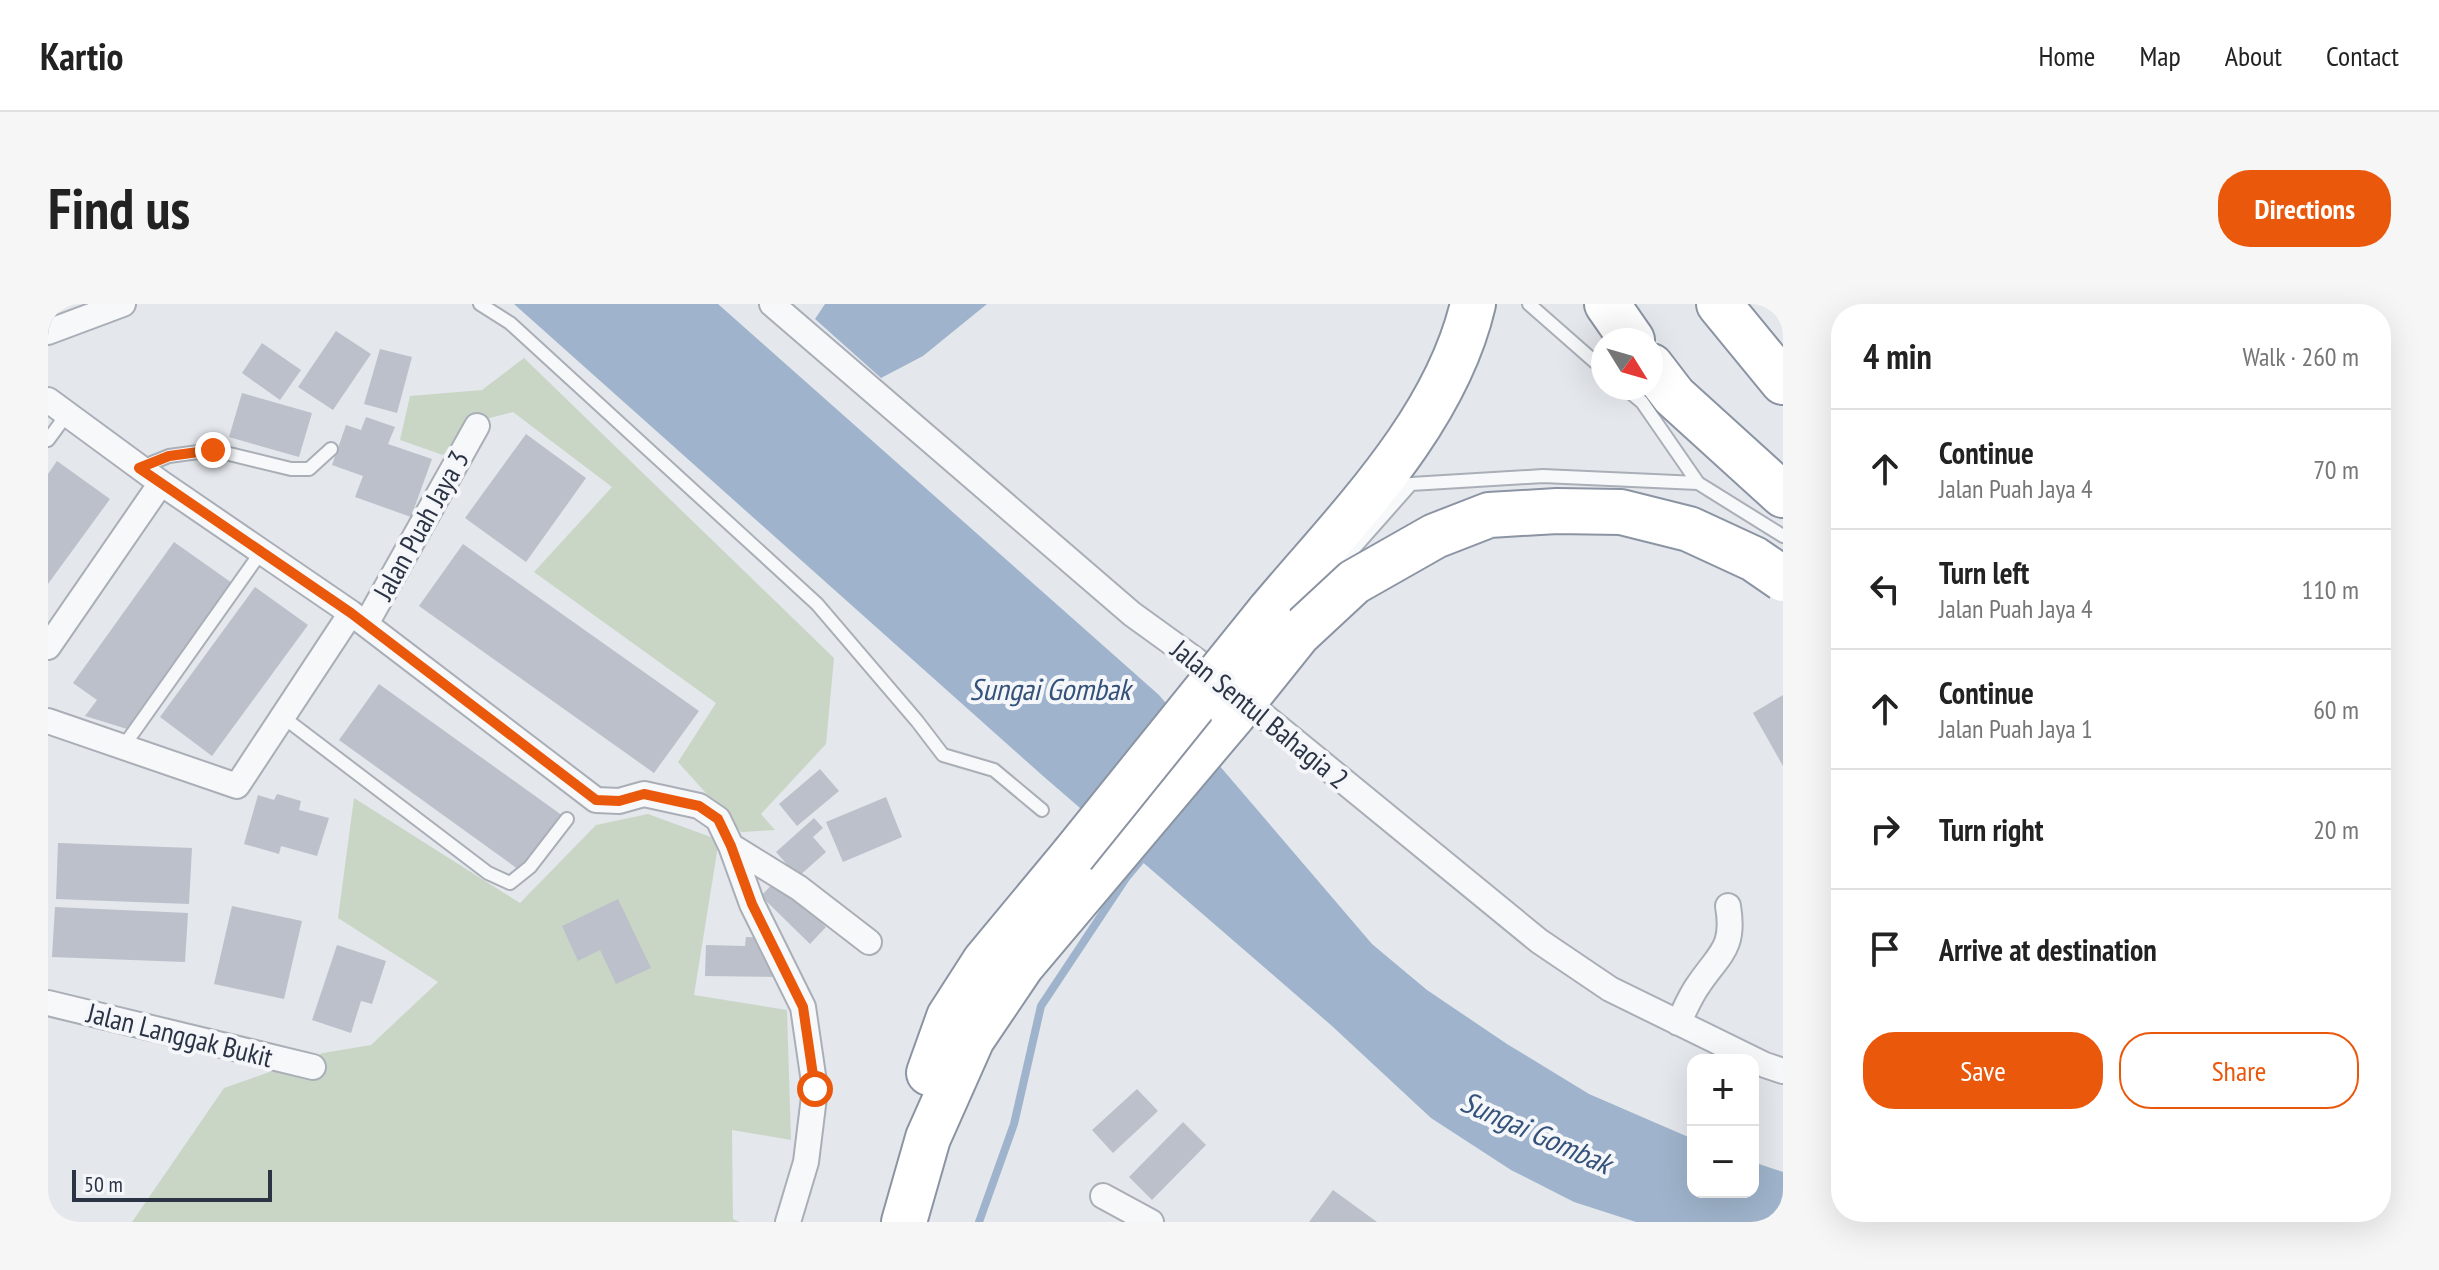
<!DOCTYPE html>
<meta charset="utf-8">
<style>
body{margin:0;font-family:"PT Sans Narrow",sans-serif;background:#f6f6f6;color:#222}
.controls{position:absolute;right:24px;bottom:24px;display:grid;overflow:hidden;border-radius:16px;box-shadow:0 8px 32px #0002}
.controls button{width:72px;height:72px;display:grid;place-items:center;padding:0;border:0;border-bottom:2px solid #e0e0e0;background:#fff;color:#222;font:40px sans-serif}
.compass{position:absolute;left:1543px;top:24px;width:72px;height:72px;border-radius:50%;background:#fff;box-shadow:0 8px 32px #0002;rotate:127deg}
.scale{position:absolute;left:24px;bottom:20px;width:200px;box-sizing:border-box;padding-left:8px;border:4px solid #2b3445;border-top:0;font-size:22px;line-height:28px;white-space:nowrap;color:#2b3445;-webkit-text-stroke:6px #f4f6f9;paint-order:stroke}
.stop{position:absolute;width:24px;height:24px;margin:-18px;border:6px solid #ea580c;border-radius:50%;background:#fff}
.stop.end{background:#ea580c;border-color:#fff;box-shadow:0 2px 8px #0008}
.list{margin:0;padding:0;list-style:none}
h2{display:flex;justify-content:space-between;align-items:center;height:104px;margin:0;padding:0 32px;font-size:34px}
h2 small{font-size:26px;font-weight:400;color:#767676}
.list li{display:grid;grid-template-columns:52px 1fr auto;gap:24px;align-items:center;box-sizing:border-box;height:120px;padding:0 32px;border-top:2px solid #e0e0e0}
.list b{display:block;font-size:30px;white-space:nowrap}
.list p{margin:0;font-size:26px;white-space:nowrap;color:#767676}
.list em{font-size:26px;font-style:normal;color:#767676}
.actions{display:flex;gap:16px;padding:24px 32px}
.actions a{flex:1;padding:18px 0;border:2px solid #ea580c;border-radius:32px;text-align:center;font-size:28px;color:#ea580c}
.actions .main{background:#ea580c;color:#fff}
.icon{flex:none;width:44px;height:44px;fill:none;stroke:currentColor;stroke-width:2;stroke-linecap:round;stroke-linejoin:round}
.map{position:relative;flex:none;width:1735px;height:918px;overflow:hidden;border-radius:32px}
header{display:flex;align-items:center;gap:48px;box-sizing:border-box;height:112px;padding:0 40px;background:#fff;border-bottom:2px solid #e0e0e0}
header strong{font-size:38px}
nav{display:flex;gap:44px;margin-inline-start:auto;font-size:28px}
.intro{display:flex;align-items:center;justify-content:space-between;box-sizing:border-box;height:192px;padding:0 48px}
h1{margin:0;font-size:56px}
.button{padding:20px 36px;border-radius:32px;background:#ea580c;color:#fff;font-size:28px;font-weight:700}
main{display:flex;gap:48px;padding:0 48px}
aside{flex:1;background:#fff;border-radius:32px;box-shadow:0 8px 32px #0002}
.map>svg:first-child{display:block}
</style>
<header>
<strong>Kartio</strong>
<nav><a>Home</a><a>Map</a><a>About</a><a>Contact</a></nav>
</header>
<div class="intro"><h1>Find us</h1><a class="button">Directions</a></div>
<main>
<div class="map">
<svg width="1735" height="918" viewBox="0 0 1735 918">
<rect width="100%" height="100%" fill="#e4e7ec"/>
<path fill="#c9d6c5" d="M476,54L786,354L778,440L713,510L727,526L693,528L630,458L668,399L486,268L564,183L465,108L430,117L395,151L352,136L362,92L434,86Z
M306,494L472,599L548,521L600,510L671,536L646,691L739,706L743,836L684,826L685,915L692,918H84L176,784L275,749L323,741L390,678L290,614Z"/>
<path fill="#9fb4cc" d="M466,0H670L1111,391L1324,640L1379,686L1459,740L1541,790L1645,835V888H1705V858L1735,868V918H1588L1526,898L1463,866L1383,814L1284,722L995,472Z
M777,0H939L875,52L833,74L767,15Z"/>
<g fill="none" stroke-linecap="round" stroke-linejoin="round">
<path stroke="#9fb4cc" stroke-width="8" d="M931,918L966,820L993,702L1078,574L1099,549"/>
</g>
<path fill="#bbc0ca" d="M288,27L323,50L285,106L250,83Z
M214,39L253,66L232,96L194,69Z
M332,45L364,53L349,109L316,100Z
M194,89L264,109L251,153L181,133Z
M318,113L347,123L340,140L384,155L363,213L307,193L315,172L284,161L298,121L313,126Z
M478,130L538,174L478,258L417,214Z
M9,157L62,195L0,280V170Z
M126,238L184,279L79,425L37,412L49,396L25,379Z
M415,240L651,407L606,469L371,302Z
M207,283L260,321L164,452L112,413Z
M331,380L515,512L474,568L291,436Z
M1735,391V462L1705,409Z
M772,465L791,487L749,522L731,500Z
M229,490L253,497L251,506L281,514L269,552L233,542L231,550L196,540L210,491L226,496Z
M838,493L854,533L795,558L778,518Z
M766,514L775,524L765,533L778,548L750,573L728,548Z
M10,539L144,544L141,600L8,595Z
M729,575L778,623L762,640L713,592Z
M570,595L603,664L568,680L552,646L530,657L514,622Z
M184,602L254,617L236,695L166,680Z
M7,603L140,609L137,658L4,653Z
M698,633L731,634L730,673L657,672L658,641L697,642Z
M289,641L338,657L324,700L313,697L303,729L264,716Z
M1089,785L1110,807L1065,849L1044,826Z
M1135,818L1158,841L1104,896L1081,873Z
M1285,886L1329,918H1261Z"/>
<g fill="none" stroke-linecap="round" stroke-linejoin="round">
<g stroke="#a9aeb7" stroke-width="16">
<path id="lane" d="M432,0L462,19L769,300L869,417L895,451L946,466L994,506
M1481,0L1555,65
M1577,84L1594,98L1650,179
M0,136L19,110
M91,164L121,152L165,146L243,165H261L283,145
M1280,274L1363,180L1495,172L1650,179L1735,232
M235,413L440,569L462,579L482,563L519,515
M75,443L213,248"/>
</g>
<g stroke="#a9aeb7" stroke-width="28">
<path id="street" d="M724,0L1084,310L1149,357L1491,637L1562,685L1717,761L1735,767
M0,28L75,0
M0,96L113,179L303,309L548,496L571,497L596,490L651,502L670,515L683,542L704,600L755,703L767,785L758,858L740,918
M318,320L429,122
M0,343L113,179
M0,417L189,482L303,309
M683,542L751,584L821,638
M0,699L265,763
M1630,719C1637,706 1642,692 1651,680C1672,649 1687,644 1680,602
M1055,892L1103,918"/>
</g>
<g stroke="#8b94a3" stroke-width="48">
<path id="highway" d="M1559,0L1584,36
M1671,0L1735,78
M1603,62L1626,92L1735,191
M1220,309C1297,217 1397,120 1425,0
M881,769L901,713L937,657L1025,551
M856,918L880,834L924,735L974,661L1185,411"/>
</g>
<use href="#lane" stroke="#f7f8fa" stroke-width="12"/>
<use href="#street" stroke="#f7f8fa" stroke-width="24"/>
<use href="#highway" stroke="#fff" stroke-width="44"/>
<g stroke="#8b94a3" stroke-width="48" stroke-linecap="butt">
<path id="highway-bridge" d="M1185,411L1250,330L1306,278L1387,232L1441,211L1509,207L1573,208L1641,225L1706,255L1735,275
M1025,551L1220,309"/>
</g>
<use href="#highway-bridge" stroke="#fff" stroke-width="44"/>
</g>
<g fill="none" stroke-linecap="round" stroke-linejoin="round">
<path stroke="#ea580c" stroke-width="10" d="M165,146L121,152L91,164L303,309L548,496L571,497L596,490L651,502L670,515L683,542L704,600L755,703L767,785"/>
</g>
<g text-anchor="middle" stroke-width="8" stroke-linejoin="round" paint-order="stroke">
<g font-size="28" fill="#2b3445" stroke="#f4f6f9">
<text transform="translate(373 221) rotate(-61)" y="10">Jalan Puah Jaya 3</text>
<text transform="translate(1212 410) rotate(39)" y="10">Jalan Sentul Bahagia 2</text>
<text transform="translate(132 731) rotate(14)" y="10">Jalan Langgak Bukit</text>
</g>
<g font-size="30" font-style="italic" fill="#34527a" stroke="#f4f6f9">
<text x="1002" y="396">Sungai Gombak</text>
<text transform="translate(1488 829) rotate(24)" y="10">Sungai Gombak</text>
</g>
</g>
</svg>
<div class="controls">
<button>+</button>
<button>−</button>
</div>
<svg class="compass" viewBox="-18 -18 36 36"><path d="M0-13l5 13h-10z" fill="#e53935"/><path d="M0 13l5-13h-10z" fill="#767676"/></svg>
<div class="scale">50 m</div>
<div class="stop" style="left:767px;top:785px"></div>
<div class="stop end" style="left:165px;top:146px"></div>
</div>
<aside>
<h2>4 min<small>Walk · 260 m</small></h2>
<ul class="list">
<li><svg class="icon" aria-label="ahead" viewBox="0 0 24 24"><path d="M12 20V5M6 11l6-6 6 6"/></svg><div><b>Continue</b><p>Jalan Puah Jaya 4</p></div><em>70 m</em></li>
<li><svg class="icon" aria-label="left" viewBox="0 0 24 24"><path d="M17 20v-9H6M10 6l-5 5 5 5"/></svg><div><b>Turn left</b><p>Jalan Puah Jaya 4</p></div><em>110 m</em></li>
<li><svg class="icon" aria-label="ahead" viewBox="0 0 24 24"><path d="M12 20V5M6 11l6-6 6 6"/></svg><div><b>Continue</b><p>Jalan Puah Jaya 1</p></div><em>60 m</em></li>
<li><svg class="icon" aria-label="right" viewBox="0 0 24 24"><path d="M7 20v-9h11M14 6l5 5-5 5"/></svg><div><b>Turn right</b></div><em>20 m</em></li>
<li><svg class="icon" aria-label="arrive" viewBox="0 0 24 24"><path d="M6 21V4h12l-3 4 3 4H6"/></svg><div><b>Arrive at destination</b></div></li>
</ul>
<div class="actions"><a class="main">Save</a><a>Share</a></div>
</aside>
</main>
